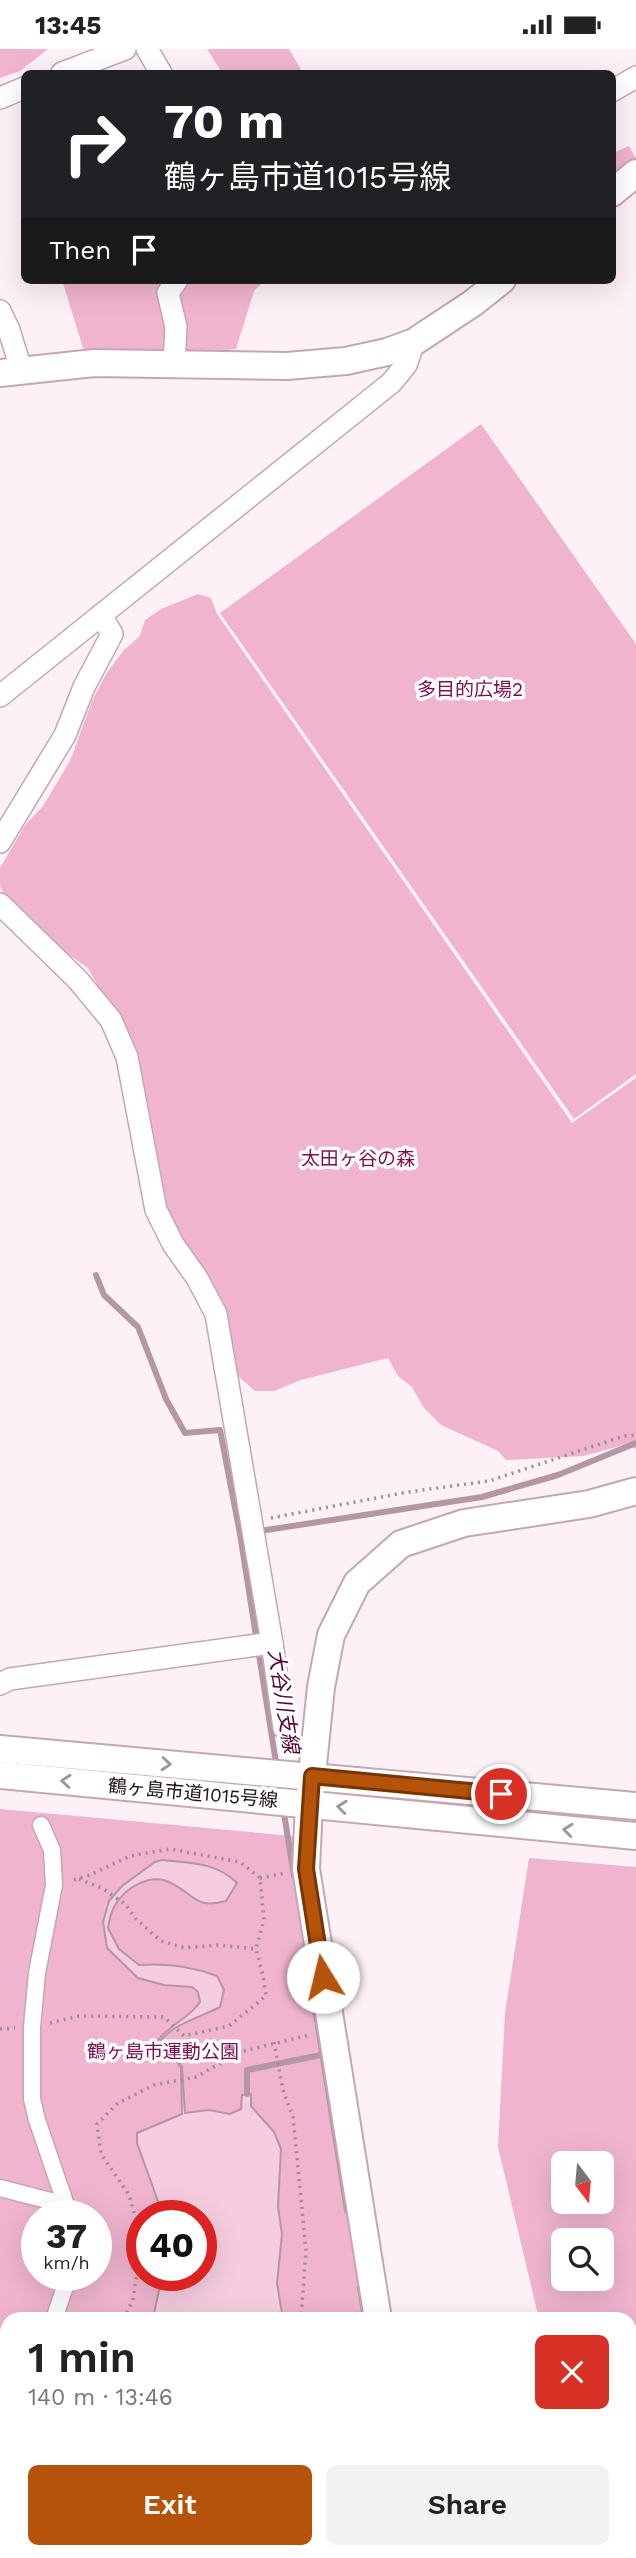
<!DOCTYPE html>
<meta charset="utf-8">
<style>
body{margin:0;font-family:"Work Sans","Noto Sans JP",sans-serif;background:#f2f2f2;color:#222;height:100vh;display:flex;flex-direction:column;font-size:26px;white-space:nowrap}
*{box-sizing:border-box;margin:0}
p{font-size:23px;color:#767676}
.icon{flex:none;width:38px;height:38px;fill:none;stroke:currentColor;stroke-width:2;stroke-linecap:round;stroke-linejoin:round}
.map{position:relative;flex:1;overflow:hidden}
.drawer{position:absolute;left:0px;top:2263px;width:637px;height:247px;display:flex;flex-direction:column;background:#fff;border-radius:21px 21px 0 0;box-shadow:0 7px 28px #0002}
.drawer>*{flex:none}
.guide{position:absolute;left:21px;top:21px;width:595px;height:214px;border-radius:10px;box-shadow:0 7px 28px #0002;background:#202124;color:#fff;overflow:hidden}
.needle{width:46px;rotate:164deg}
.fabs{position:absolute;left:551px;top:2102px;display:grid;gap:14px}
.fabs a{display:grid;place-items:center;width:63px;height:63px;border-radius:10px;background:#fff;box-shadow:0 7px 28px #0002;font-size:35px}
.speed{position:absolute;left:21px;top:2151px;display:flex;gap:14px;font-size:35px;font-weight:700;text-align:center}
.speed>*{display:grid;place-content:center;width:91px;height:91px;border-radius:50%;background:#fff;box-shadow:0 7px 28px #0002;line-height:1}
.speed small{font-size:18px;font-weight:400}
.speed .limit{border:10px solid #d22;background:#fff;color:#111}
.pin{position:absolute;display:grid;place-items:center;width:60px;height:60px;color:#fff;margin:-30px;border:4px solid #fff;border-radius:50%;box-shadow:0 2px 7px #0007}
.me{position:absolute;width:77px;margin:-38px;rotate:351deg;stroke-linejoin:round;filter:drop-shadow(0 0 5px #0008)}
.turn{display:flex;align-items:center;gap:24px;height:147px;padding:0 28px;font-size:32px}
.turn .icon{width:91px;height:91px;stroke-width:2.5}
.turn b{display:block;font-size:49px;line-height:60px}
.then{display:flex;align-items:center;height:66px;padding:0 28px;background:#0003;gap:14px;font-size:26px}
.round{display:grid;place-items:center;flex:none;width:74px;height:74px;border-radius:10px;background:#f2f2f2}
.headline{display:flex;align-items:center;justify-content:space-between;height:119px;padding:0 28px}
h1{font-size:42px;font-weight:600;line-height:52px}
.button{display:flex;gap:14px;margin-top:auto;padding:14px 28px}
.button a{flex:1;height:80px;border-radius:10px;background:#b45309;color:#fff;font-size:28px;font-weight:600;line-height:80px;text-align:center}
.button a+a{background:#f2f2f2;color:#222}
.status{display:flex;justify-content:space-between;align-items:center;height:49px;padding:0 35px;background:#fff;direction:ltr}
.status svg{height:19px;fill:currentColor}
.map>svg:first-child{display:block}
</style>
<div class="status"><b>13:45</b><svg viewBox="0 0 49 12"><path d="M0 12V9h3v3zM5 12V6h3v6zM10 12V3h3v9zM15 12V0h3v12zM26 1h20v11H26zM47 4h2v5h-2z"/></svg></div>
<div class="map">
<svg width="636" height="2509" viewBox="0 0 636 2509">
<rect width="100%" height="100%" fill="#fef1f6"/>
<!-- green -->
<g fill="#f0b4ce" fill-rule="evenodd">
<polygon points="0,0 48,0 20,22 0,29"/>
<polygon points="207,0 289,0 303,24 222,24"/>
<polygon points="629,97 636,109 613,129 613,104"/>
<polygon points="62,231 167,231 165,301 145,306 97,307 83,299"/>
<path d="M188 231H265L254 242 236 300 210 303 183 301C180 278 169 249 188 231Z"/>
<polygon points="481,375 636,595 636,1025 574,1070 220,564"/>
<polygon points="198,545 211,549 217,565 572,1074 636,1029 636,1400 624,1396 583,1407 506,1411 498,1402 441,1376 424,1359 412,1338 398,1327 388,1309 301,1331 274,1342 255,1342 238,1327 230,1282 214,1246 163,1165 122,980 88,919 65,903 28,871 4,845 0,837 0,819 25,776 43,757 70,712 92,652 106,625 124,601 140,587 145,571 161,560"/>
<path d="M0 1760 293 1787 371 2270H7V2502L359 2503 358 2509H0ZM37 2166H96V2226H37ZM142 2166H201V2226H142Z"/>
<path d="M529 1809 636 1818V2386L630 2383V2270H539L498 2098 505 1964ZM564 2114H602V2152H564ZM564 2191H602V2230H564Z"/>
</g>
<!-- water -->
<g fill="#f5cdde" stroke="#b596a3" stroke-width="2">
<path d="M162 1811C190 1814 216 1813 237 1834L226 1852C197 1860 195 1847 173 1835 152 1822 125 1838 114 1858 111 1864 109 1872 108 1879L119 1900 139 1916C166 1914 192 1917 217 1927L224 1941 220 1958C200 1969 159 1978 156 2004L163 2008H176L182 2018 185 2064 209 2061 230 2065 241 2060 242 2046 251 2045V2057L274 2083 281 2100 278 2158 282 2185 277 2234 283 2270H153L162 2226H201V2166H163L137 2094V2084L182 2065 181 2019 175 2010 162 2011 153 2004C157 1980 187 1973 200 1953L198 1943 192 1938 164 1936 138 1929 107 1899 103 1873 109 1852 122 1837 155 1813Z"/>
<polygon points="51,2503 226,2503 224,2509 55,2509"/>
</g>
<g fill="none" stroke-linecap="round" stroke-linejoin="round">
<!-- stream -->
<g stroke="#b596a3" stroke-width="6">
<polyline points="96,1226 104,1246 138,1278 166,1350 185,1384 220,1381 240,1485"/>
<polyline points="277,1720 240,1485 482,1448 558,1426 636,1394"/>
<polyline points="283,1758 294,1827"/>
<polyline points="314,1952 347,2162"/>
<polyline points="247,2045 247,2021 321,2006"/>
<polyline points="360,2238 365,2270"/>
</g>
<defs>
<g id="pedestrian">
<polyline points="41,1776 52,1801 54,1836 37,1924 32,1978 32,2050 37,2071 66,2156"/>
<polyline points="0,2139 66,2156 68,2162"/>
<polyline points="54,2270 69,2226"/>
<polyline points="0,2400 7,2385"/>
<polyline points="0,2486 7,2470"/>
<polyline points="0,2501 13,2509"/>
</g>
<g id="minor">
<polyline points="147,0 161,24"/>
<polyline points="62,24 125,0"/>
<polyline points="612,42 636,28"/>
<polyline points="0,49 24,39"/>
<polyline points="0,262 9,281 22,323"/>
<polyline points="174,316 176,278 168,244 177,231"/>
<polyline points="0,647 391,334 406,316 414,293"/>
<polyline points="0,793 65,686 84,638 112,585 101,566"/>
<polyline points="0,855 77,930 111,971 127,1008 156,1161 173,1195 197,1229 216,1265 272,1594 284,1679"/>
<polyline points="0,1635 10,1630 272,1594"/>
</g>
<g id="tertiary">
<polyline points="612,144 636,124"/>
<polyline points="0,324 94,314 287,317 346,312 387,303 414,293 473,254 502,231"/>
<polyline points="0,1700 636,1757"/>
<polyline points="0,1726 636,1787"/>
<polyline points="378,2270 306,1820 309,1755 321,1638 331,1586 357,1534 401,1495 464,1474 589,1455 636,1442"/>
<polyline points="357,2509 358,2502"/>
</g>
</defs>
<!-- pedestrian casing -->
<use href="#pedestrian" stroke="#c5a6b3" stroke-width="19"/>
<!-- minor casing -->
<use href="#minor" stroke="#c5a6b3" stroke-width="24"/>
<!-- tertiary casing -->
<use href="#tertiary" stroke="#c5a6b3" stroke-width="30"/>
<!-- path -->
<g stroke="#9a8e93" stroke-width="3.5" stroke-dasharray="2 5" stroke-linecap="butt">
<polyline points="271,1469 408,1443 489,1432 624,1387 636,1386"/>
<polyline points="260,1829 286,1824"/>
<polyline points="79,1830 102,1839 125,1855 136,1870 161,1892 185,1899 217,1896 256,1900"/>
<polyline points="50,1974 79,1967 164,1968 184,1987 229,1977 266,1947 263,1927 256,1900 264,1871 260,1829 240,1813 170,1800 130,1807 90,1826 70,1832"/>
<polyline points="0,1980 15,1979"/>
<polyline points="274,1993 283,2041 293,2068 306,2201 301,2270"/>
<polyline points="142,2191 129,2146 101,2105 97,2075 118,2054 154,2036 196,2028 240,2003 309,1986"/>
<polyline points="124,2270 133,2250 142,2193"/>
<polyline points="239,2509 242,2502"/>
<polyline points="291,2509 295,2502"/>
</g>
<!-- pedestrian -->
<use href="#pedestrian" stroke="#fff" stroke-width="16"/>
<!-- minor -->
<use href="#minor" stroke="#fff" stroke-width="21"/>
<!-- tertiary -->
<use href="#tertiary" stroke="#fff" stroke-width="26"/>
</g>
<!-- one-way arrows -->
<defs><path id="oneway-chevron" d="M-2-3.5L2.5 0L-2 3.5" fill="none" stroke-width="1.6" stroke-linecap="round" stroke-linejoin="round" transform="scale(1.75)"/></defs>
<g stroke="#9a9598">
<use href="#oneway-chevron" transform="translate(166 1715) rotate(5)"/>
<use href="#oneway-chevron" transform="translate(66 1732) rotate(-175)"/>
<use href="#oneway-chevron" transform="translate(342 1758) rotate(-174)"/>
<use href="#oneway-chevron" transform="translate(568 1781) rotate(-174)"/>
</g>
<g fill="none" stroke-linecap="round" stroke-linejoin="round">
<defs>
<polyline id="route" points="323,1928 306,1820 312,1727 501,1745"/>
</defs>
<!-- route casing -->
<use href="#route" stroke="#753606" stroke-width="18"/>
<!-- route -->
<use href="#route" stroke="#b45309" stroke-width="12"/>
</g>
<g text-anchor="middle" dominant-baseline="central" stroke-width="7" stroke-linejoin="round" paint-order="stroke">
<!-- park labels -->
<g font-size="19" fill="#7d0c50" stroke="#fff">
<text x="470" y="640">多目的広場2</text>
<text x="358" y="1109">太田ヶ谷の森</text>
<text x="163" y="2002">鶴ヶ島市運動公園</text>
</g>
<!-- street labels -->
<g font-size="19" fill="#1f1419" stroke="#fff">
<text transform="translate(193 1744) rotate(5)">鶴ヶ島市道1015号線</text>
</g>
<!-- water labels -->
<g font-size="21" font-style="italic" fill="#590437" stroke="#fff">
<text transform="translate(284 1652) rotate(81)">大谷川支線</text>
</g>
</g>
</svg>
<div class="fabs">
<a><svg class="needle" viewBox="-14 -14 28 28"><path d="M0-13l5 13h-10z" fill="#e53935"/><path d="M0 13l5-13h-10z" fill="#767676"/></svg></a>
<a><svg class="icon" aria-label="search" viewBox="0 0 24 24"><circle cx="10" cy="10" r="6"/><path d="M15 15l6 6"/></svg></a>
</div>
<div class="speed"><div>37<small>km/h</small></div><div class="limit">40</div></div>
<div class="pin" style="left:501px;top:1745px;background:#d93025"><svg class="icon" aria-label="arrive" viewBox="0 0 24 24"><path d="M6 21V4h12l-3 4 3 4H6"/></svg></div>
<svg class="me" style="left:323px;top:1928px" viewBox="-20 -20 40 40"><circle r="19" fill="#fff"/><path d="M0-13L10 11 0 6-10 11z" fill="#b45309"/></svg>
<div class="guide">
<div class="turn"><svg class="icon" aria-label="right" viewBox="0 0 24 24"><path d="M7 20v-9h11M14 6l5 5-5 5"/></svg><div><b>70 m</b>鶴ヶ島市道1015号線</div></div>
<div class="then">Then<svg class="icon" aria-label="arrive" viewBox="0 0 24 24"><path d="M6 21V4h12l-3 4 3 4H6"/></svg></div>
</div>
<section class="drawer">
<div class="headline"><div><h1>1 min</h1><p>140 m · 13:46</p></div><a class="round" style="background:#d93025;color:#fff"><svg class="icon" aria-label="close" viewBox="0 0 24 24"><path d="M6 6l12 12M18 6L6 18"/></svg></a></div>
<div class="button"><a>Exit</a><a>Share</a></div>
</section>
</div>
